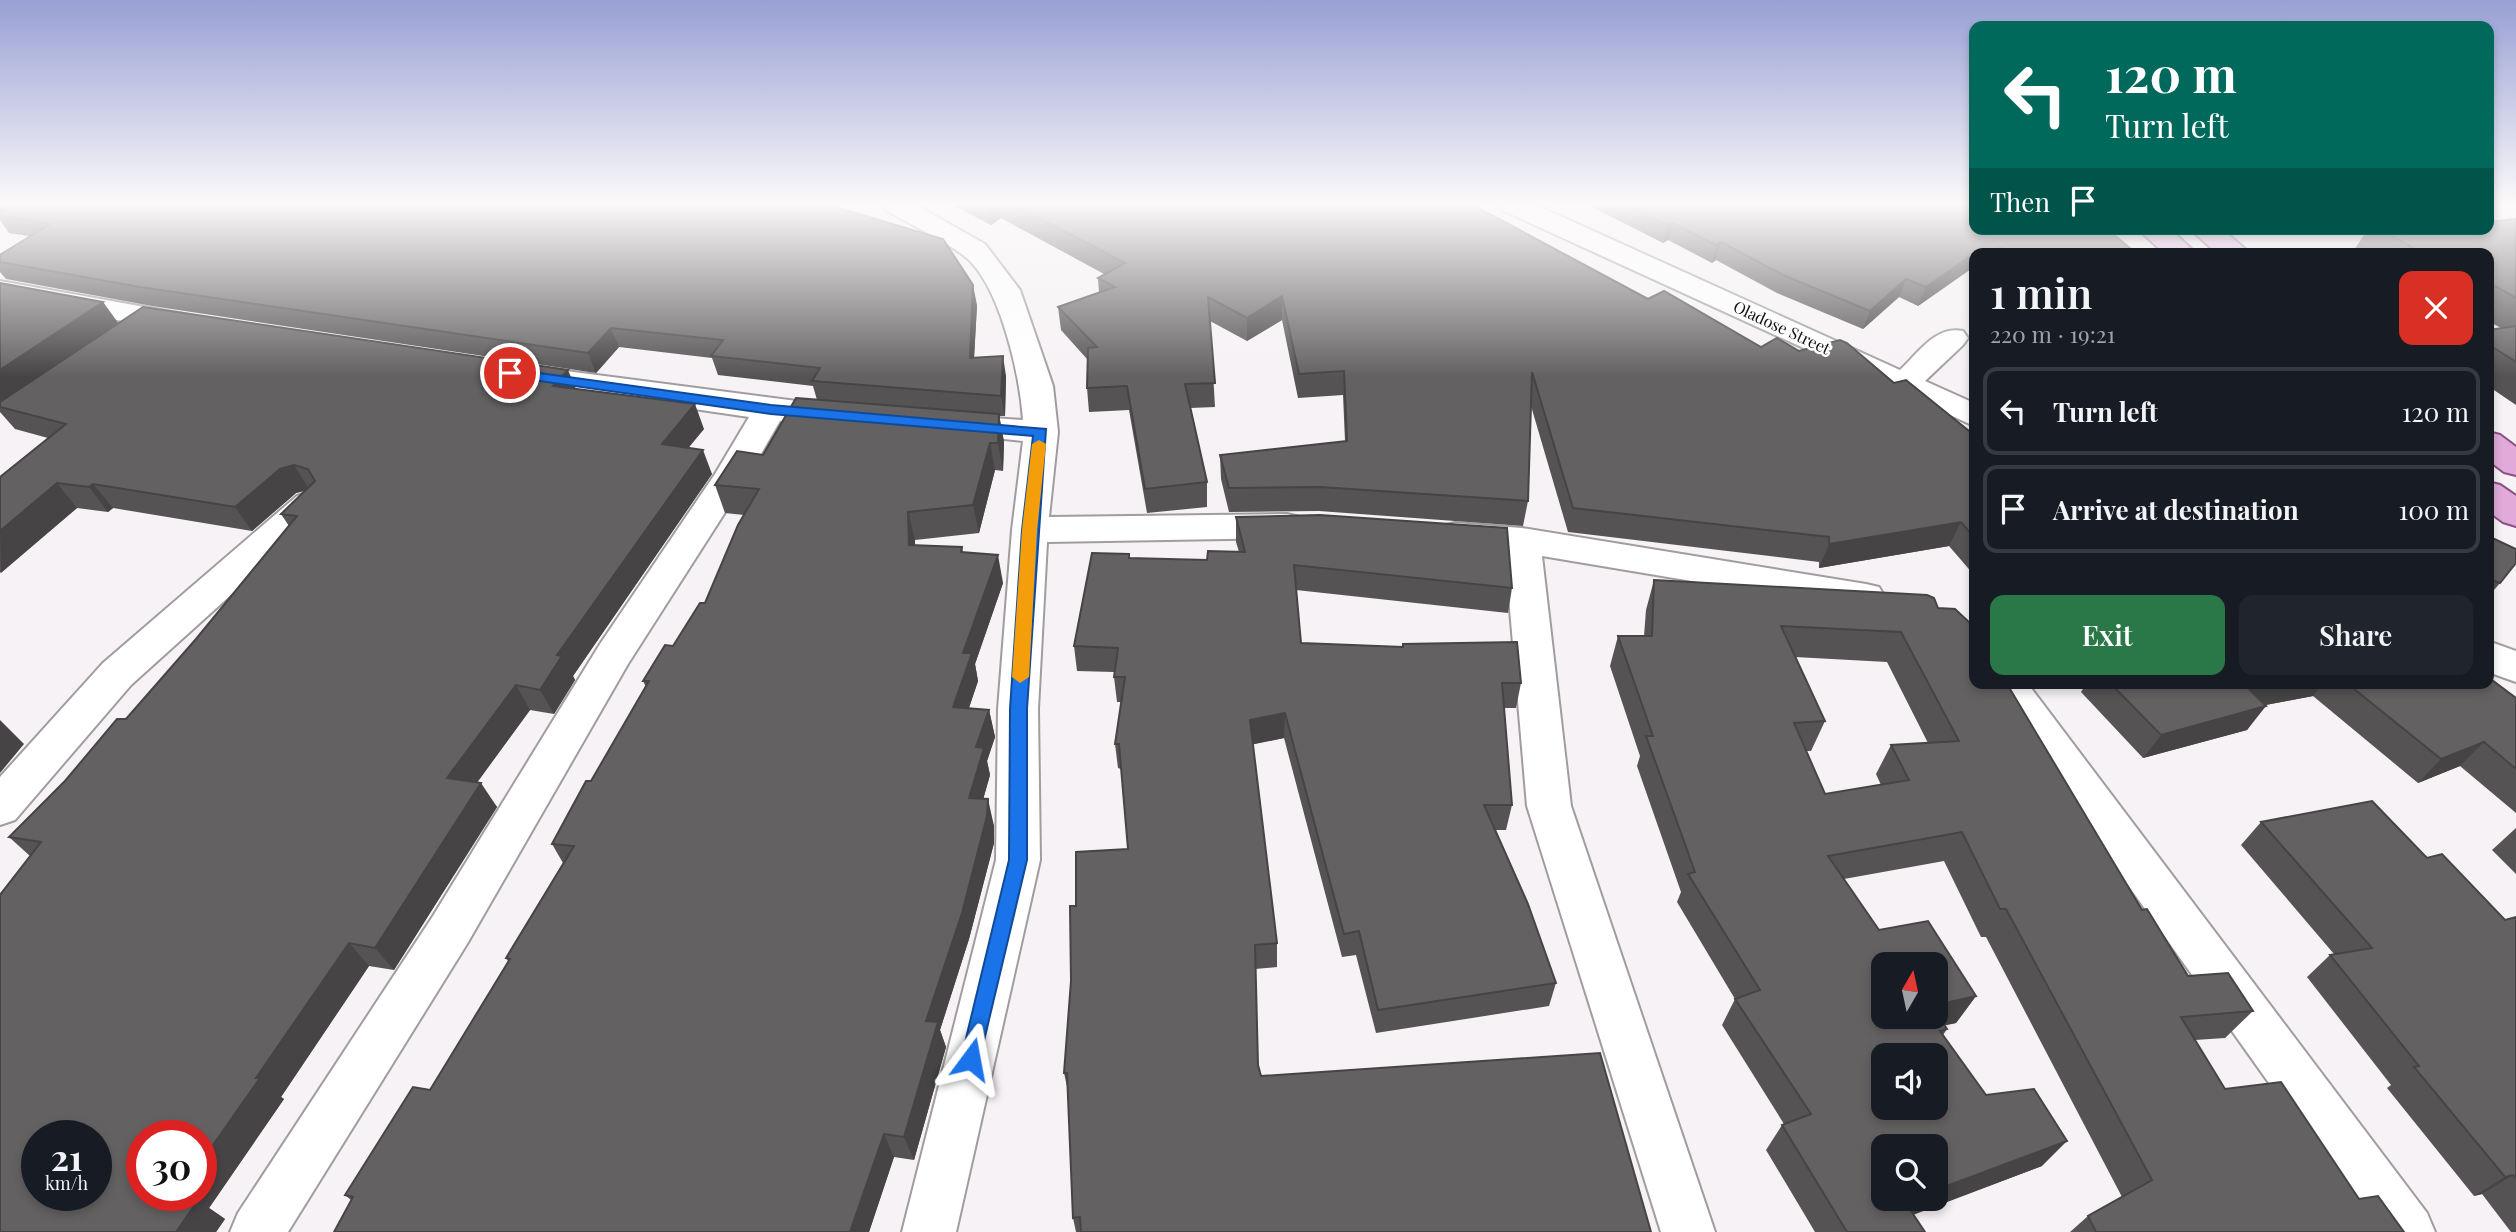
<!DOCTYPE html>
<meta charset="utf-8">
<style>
body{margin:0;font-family:"Playfair Display",serif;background:#20242c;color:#f1f3f6;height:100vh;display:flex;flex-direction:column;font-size:26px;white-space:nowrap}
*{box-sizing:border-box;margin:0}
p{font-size:23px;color:#9ea1a6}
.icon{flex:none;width:38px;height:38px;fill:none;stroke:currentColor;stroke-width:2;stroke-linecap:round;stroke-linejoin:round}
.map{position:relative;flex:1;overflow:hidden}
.side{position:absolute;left:1969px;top:248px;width:525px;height:441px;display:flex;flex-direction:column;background:#171b24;border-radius:14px;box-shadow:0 4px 10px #0003}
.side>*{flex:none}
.banner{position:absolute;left:1969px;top:21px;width:525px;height:214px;border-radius:14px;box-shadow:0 4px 10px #0003;background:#00695c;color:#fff;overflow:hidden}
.needle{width:46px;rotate:9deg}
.tools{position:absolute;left:1871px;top:952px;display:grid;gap:14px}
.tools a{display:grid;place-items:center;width:77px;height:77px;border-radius:14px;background:#171b24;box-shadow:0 4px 10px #0003;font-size:35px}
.speed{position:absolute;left:21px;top:1120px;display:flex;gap:14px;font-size:35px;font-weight:700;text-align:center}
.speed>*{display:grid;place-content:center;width:91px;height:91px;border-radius:50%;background:#171b24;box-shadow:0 4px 10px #0003;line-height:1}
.speed small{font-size:18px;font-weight:400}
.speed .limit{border:10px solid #d22;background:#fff;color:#111}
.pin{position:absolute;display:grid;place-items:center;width:60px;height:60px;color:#fff;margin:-30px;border:4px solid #fff;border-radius:50%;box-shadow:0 2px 7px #0007}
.me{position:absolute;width:77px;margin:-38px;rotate:13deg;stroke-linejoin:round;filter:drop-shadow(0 0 5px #0008)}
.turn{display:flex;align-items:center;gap:24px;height:147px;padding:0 21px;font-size:32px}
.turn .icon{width:91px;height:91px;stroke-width:2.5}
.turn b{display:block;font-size:49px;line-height:60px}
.then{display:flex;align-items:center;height:66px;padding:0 21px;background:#0003;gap:14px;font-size:26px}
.round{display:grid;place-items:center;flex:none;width:74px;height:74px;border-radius:14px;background:#20242c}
.summary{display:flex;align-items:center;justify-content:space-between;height:119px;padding:0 21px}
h1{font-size:42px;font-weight:600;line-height:52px}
.action{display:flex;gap:14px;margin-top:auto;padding:14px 21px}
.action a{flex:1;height:80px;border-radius:14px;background:#2a7848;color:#fff;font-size:28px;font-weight:600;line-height:80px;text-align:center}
.action a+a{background:#20242c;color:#f1f3f6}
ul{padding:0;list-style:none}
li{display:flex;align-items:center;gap:21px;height:88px;margin:0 14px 10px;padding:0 7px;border:4px solid #363941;border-radius:14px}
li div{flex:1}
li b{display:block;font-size:26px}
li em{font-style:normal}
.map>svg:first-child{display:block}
</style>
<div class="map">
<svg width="2516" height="1232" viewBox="0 0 2516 1232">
<rect width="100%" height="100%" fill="#f6f2f5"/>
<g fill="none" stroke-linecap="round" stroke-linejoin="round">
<defs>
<g id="minor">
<path d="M884 205H916L985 244 1020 290 1053 386 1058 432 1049 517 1287 514 1300 517 1305 526 1300 535 1287 538 1047 542 1038 709 1040 860 956 1232H902L996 860 998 709 1012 530 1023 441 939 432 934 425 939 418 951 415 1023 420C1020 376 1000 282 963 255 940 238 912 225 887 211Z"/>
<path d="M1500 205H1536L1900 370C1918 353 1936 325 1963 331L1968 338 1963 345 1925 381 1974 403V426L1504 211Z"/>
<polygon points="0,281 184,314 195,316 199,323 195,330 184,332 0,299"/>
<polygon points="520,365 851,408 856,415 851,422 839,425 780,421 747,478 628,664 467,944 288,1232 230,1232 238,1213 433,916 600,644 715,474 749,417 509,382 504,375 509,368"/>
<polygon points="310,492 323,496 328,504 323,512 131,685 15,820 0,825 0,777 103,663 297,496"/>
<polygon points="1455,523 1522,528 1866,584 1879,587 1885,597 1879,607 1866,610 1542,556 1571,806 1715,1232 1661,1232 1527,806 1505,551 1442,544 1437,535 1442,526"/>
<polygon points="2488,641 2516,651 2516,682 2488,672"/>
<polygon points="1985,684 2028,684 2427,1213 2435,1232 2375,1232"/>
</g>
<g id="major">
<polygon points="2138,229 2170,229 2197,254 2165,254"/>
<polygon points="2190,229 2222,229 2251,254 2218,254"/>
<polygon points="2488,432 2500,435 2516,447 2516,475 2504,472 2488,460"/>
<polygon points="2488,482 2500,485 2516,496 2516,526 2503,522 2488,511"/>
</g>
</defs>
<!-- minor casing -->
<use href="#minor" stroke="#a09c9f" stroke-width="4"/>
<!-- major casing -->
<use href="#major" stroke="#8c5083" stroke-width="4"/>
<!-- minor -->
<use href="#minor" fill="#fff" fill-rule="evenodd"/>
<!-- major -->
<use href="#major" fill="#e1aad9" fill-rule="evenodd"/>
</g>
<!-- wall -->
<g fill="#565355" fill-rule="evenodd">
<polygon points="0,205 977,305 974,357 1006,376 1005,416 999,416 1004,442 1003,471 995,470 979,533 915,540 915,545 962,547 963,552 1003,583 975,664 978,681 969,708 989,710 995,737 987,761 990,775 983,799 994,826 994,843 969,939 940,1030 946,1047 914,1160 894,1157 869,1232 334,1232 351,1200 345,1195 430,1090 508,961 506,958 563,863 552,844 591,781 646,687 643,681 673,646 705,603 744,515 725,513 715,485 763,455 817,400 813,386 718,375 712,358 619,347 596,373 152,306 6,279 0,272 0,255 29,236 9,233 0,220"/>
<polygon points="953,205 1473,205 1648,299 1761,347 1799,351 1894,383 1974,435 1974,575 1949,546 1819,568 1819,562 1568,532 1531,406 1528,501 1523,526 1319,511 1229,512 1221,479 1220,455 1345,441 1343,395 1298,398 1282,320 1247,341 1210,321 1215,407 1190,408 1207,482 1207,507 1147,513 1129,410 1089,412 1087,388 1087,359 1061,330 1058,307 1099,293 1098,278 1104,274 1001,218 991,225"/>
<polygon points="1588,205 1974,205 2137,254 1974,254 1974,270 1968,271 1918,306 1899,297 1863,329 1777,293 1716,260 1712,263 1668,240 1663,243"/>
<polygon points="2516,219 2516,405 2488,386 2488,330 2501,328 2488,321 2488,254 2361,254 2354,250 2368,229 2488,229"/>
<polygon points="0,283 103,302 118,323 576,389 704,429 688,447 712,474 573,676 575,680 554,714 530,710 477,782 497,807 394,970 369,966 281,1097 284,1099 209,1208 225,1219 216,1232 0,1232 30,856 9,837 126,719 196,639 289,526 281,514 305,491 296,493 252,531 113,508 108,512 77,508 0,573 0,477 48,438 15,429 0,412"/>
<polygon points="1236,517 1512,588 1508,613 1296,590 1301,643 1403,647 1403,644 1521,683 1516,708 1504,708 1512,805 1506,830 1495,830 1556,983 1549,1006 1376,1033 1356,955 1342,957 1284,738 1253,744 1277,943 1277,967 1255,969 1258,1065 1261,1076 1651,1232 1076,1232 1073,1218 1068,1091 1064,1073 1076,906 1128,849 1121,769 1118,768 1115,744 1121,702 1117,702 1114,677 1114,672 1077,671 1074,646 1130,558 1207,560 1239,552 1236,542"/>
<polygon points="2488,536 2500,583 2488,597"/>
<path d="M1654 580 1938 608 1974 684 2142 910 2188 976 2253 1011 2225 1038 2195 1040 2225 1089 2359 1199 2404 1232H2070L2088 1216 2122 1197 1986 937H1981L1944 861 1844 879 1879 930 1976 996 1956 1023 1944 1025 1947 1029 1943 1035 1986 1095 2042 1166 1913 1215 1925 1232H1815L1766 1150 1782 1125 1784 1124 1722 1025 1735 999 1677 902 1681 892 1637 766 1640 756 1610 666 1618 636H1644L1646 610ZM1795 657 1887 662 1928 743 1891 745 1876 774 1881 785 1825 794 1806 751H1811L1825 721Z"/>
<polygon points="2086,684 2488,684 2516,698 2516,813 2460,766 2418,783 2313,696 2265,705 2247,730 2143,758 2081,692"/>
<polygon points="2261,822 2427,858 2505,920 2516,917 2516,1232 2511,1232 2482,1194 2474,1196 2387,1088 2391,1085 2307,977 2330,955 2334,954 2241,845"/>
<polygon points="2516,828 2516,874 2492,850"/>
</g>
<!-- shaded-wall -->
<g fill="#464445">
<polygon points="0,205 16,205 0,212"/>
<polygon points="988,205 999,205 1001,218 991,225"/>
<polygon points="1673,223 1668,240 1663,243 1668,225"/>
<polygon points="1721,242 1716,260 1712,263 1716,245"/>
<polygon points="2001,248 1998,254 1974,254 1974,270 1968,271 1918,306 1926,287 1975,253"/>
<polygon points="2434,249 2431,254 2419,254 2420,252"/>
<polygon points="1906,279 1899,297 1863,329 1870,311"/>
<polygon points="973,285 977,305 973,377 970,358"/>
<polygon points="1282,296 1282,320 1247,341 1247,318"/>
<polygon points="103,302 118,323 0,403 0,370"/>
<polygon points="611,328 619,347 596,373 588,353"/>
<polygon points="1003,356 1006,376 1005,416 1001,396"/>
<polygon points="568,370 578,394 553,386"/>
<polygon points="695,404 704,429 672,468 662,444"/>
<polygon points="999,414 1004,442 1003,471 998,443"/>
<polygon points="990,443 995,470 979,533 973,505"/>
<polygon points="703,450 712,474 573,676 575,680 554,714 540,690 557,655"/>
<polygon points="294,465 309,489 296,493 252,531 235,507 280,469"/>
<polygon points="57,483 77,508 1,573 0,531"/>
<polygon points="93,484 113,508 108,512 89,487"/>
<polygon points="908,512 915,540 916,573 909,545"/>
<polygon points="1961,522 1949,546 1819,568 1829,544"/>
<polygon points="998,555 1003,583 975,664 978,681 960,734 953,707 963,653"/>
<polygon points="2269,684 2322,684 2313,696 2229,712 2248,688"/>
<polygon points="516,685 530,710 463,802 447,778"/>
<polygon points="2266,706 2247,730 2143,758 2161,735"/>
<polygon points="989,710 995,737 987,761 990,775 976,825 969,798 976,747"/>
<polygon points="1285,713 1284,738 1250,745 1250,720"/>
<polygon points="0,720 24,744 0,773"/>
<polygon points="2484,742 2460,766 2418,783 2441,759"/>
<polygon points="481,783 497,807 394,970 375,948"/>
<polygon points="988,799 994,826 994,843 969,939 940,1030 946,1047 914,1160 904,1137 926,1021"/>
<polygon points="349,943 369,966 281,1097 284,1099 209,1208 225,1219 216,1232 176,1232 177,1195 201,1195 201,1162 256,1078"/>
<polygon points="1976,996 1956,1023 1911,1033 1936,1017 1936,1005"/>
<polygon points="884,1134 894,1157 869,1232 850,1232"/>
<polygon points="2067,1141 2042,1166 1885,1225 1905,1202 1913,1199 1936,1199 1936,1190"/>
<polygon points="2513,1175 2482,1194 2474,1196 2505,1177"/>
</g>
<!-- building -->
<g fill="#646163" stroke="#464445" stroke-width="2" fill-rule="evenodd">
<polygon points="17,205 829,205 943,239 973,285 970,358 1003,356 1001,396 812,381 820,368 711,356 723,340 611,328 588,353 140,287 0,262 0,255 50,224 0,215 0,212"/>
<polygon points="1015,205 1473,205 1648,299 1664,291 1761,347 1777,338 1799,351 1840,340 1847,343 1894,383 1906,380 1974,435 1974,537 1961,522 1829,544 1829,537 1573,508 1532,372 1528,501 1320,487 1229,488 1220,455 1347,441 1344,371 1299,374 1282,296 1247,318 1208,297 1215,383 1185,384 1207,482 1145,489 1127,386 1087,388 1088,348 1097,347 1058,307 1115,287 1098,278 1125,263"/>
<polygon points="1626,205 1974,205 1974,229 2107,229 2137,254 2008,254 2001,248 1975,253 1926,287 1906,279 1870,311 1783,275 1721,242 1716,245 1673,223 1668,225"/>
<polygon points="2516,219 2516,298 2488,282 2488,254 2441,254 2434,249 2420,252 2381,229 2488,229 2488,222"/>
<polygon points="0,283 103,302 0,370"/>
<path d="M143 307 568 370 553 386 695 404 662 444 703 450 557 655 562 656 540 690 516 685 447 778 481 783 375 948 349 943 256 1078H260L201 1162V1136H142V1195H177V1196L198 1200 176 1232H0V895L41 842 9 837 65 781 117 719H126L196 639 297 516 281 514 315 481 308 469 294 465 280 469 235 507 93 484 89 487 57 483 0 531V477L66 424 0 407V402ZM37 1136H96V1195H37Z"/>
<polygon points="2516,326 2516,362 2488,344 2488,330"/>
<polygon points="796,398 999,414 998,443 990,443 973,505 908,512 909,545 962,547 961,552 998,555 963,653 972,653 953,707 989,710 976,747 984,748 969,798 988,799 987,816 962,913 926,1021 938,1022 904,1137 884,1134 850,1232 334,1232 353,1197 345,1195 413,1087 430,1090 510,959 506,958 574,846 552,844 586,781 591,781 649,681 643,681 665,645 673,646 700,603 705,603 738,525 759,489 715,485 737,451 763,455"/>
<polygon points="1320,515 1507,528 1512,588 1294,565 1301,643 1403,647 1403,644 1517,642 1521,683 1502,683 1512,805 1484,805 1528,904 1556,983 1378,1010 1359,931 1344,934 1285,713 1250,720 1277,943 1255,945 1258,1065 1261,1076 1600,1053 1651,1232 1081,1232 1080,1217 1073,1218 1067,1073 1064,1073 1071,981 1070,906 1076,906 1076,852 1128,849 1119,744 1115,744 1125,677 1114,677 1118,648 1074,646 1092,553 1129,554 1129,558 1207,560 1208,551 1245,552 1236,517"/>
<polygon points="2488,536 2516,549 2516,563 2500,583 2488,578"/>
<path d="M1654 580 1927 595 1934 598 1938 608 1955 609 1970 623 1974 634V684H2007L2142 910 2147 909 2188 976 2228 973 2253 1011 2181 1017 2225 1089 2281 1082 2359 1199 2378 1196 2404 1232H2096L2088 1216 2152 1180 2006 909H2000L1962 832 1828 856 1879 930 1928 921 1976 996 1936 1005V964H1883V1017H1936V1014L1947 1029 1940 1031 1986 1095 2034 1089 2067 1141 1936 1190V1146H1883V1199H1913L1905 1202 1925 1232H1847L1782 1125 1811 1114 1735 999 1760 990 1688 874 1695 872 1646 736H1653L1618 636H1652ZM1781 626 1901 632 1959 741 1891 745 1909 780 1825 794 1794 723 1825 721ZM1883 1055H1936V1108H1883Z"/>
<polygon points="2488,677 2516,698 2516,769 2484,742 2441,759 2348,684 2488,684"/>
<polygon points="2111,684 2269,684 2248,688 2266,706 2161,735"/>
<polygon points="2372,801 2427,858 2442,854 2505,920 2516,917 2516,1178 2513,1175 2505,1177 2414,1067 2419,1066 2330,955 2372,948 2261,822"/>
</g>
<!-- sky -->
<linearGradient id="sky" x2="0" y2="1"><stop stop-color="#98a0d4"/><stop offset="0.54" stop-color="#fbf9fa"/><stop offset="1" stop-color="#fbf9fa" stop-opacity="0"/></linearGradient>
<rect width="2516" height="377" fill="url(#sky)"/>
<!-- route -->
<polygon fill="#1a73e8" stroke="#114b97" stroke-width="2" points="510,369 771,405 1046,429 1027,709 1027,860 978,1066 971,1069 964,1066 961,1059 1009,860 1010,709 1022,530 1033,436 771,414 505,376 503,373"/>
<!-- slow -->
<polygon fill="#f59e0b" points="1039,440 1046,444 1037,530 1029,677 1020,683 1012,677 1022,530 1032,444"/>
<g text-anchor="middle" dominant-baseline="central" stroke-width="5" stroke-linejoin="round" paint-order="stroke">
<!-- far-street labels -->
<g font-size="16" fill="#141213" stroke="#fff">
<text transform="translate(1782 327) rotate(25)">Oladose Street</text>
</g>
</g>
</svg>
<div class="tools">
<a><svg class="needle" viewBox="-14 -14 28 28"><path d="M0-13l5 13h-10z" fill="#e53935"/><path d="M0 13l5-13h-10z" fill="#9ea1a6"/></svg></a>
<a><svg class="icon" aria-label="sound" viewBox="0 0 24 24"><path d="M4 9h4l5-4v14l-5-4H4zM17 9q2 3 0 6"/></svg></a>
<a><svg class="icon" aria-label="search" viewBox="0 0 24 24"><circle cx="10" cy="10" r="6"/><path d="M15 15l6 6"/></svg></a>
</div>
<div class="speed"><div>21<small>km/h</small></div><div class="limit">30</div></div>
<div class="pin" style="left:510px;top:373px;background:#d93025"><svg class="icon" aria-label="arrive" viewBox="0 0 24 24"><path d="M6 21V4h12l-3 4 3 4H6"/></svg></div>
<svg class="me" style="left:971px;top:1059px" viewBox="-20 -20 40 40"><path d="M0-17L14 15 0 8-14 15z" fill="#1a73e8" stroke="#fff" stroke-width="4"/></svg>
<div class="banner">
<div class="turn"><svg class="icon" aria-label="left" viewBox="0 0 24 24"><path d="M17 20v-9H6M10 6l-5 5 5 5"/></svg><div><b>120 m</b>Turn left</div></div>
<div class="then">Then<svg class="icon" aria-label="arrive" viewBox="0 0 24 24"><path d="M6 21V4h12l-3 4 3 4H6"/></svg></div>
</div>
<section class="side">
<div class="summary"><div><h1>1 min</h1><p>220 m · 19:21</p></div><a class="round" style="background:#d93025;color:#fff"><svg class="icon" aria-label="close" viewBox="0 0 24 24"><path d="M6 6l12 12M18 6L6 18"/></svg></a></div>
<ul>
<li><svg class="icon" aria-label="left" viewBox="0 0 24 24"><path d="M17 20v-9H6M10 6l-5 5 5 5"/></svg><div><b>Turn left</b></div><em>120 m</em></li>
<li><svg class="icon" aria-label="arrive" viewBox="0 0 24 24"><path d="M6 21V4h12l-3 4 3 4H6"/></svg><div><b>Arrive at destination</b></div><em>100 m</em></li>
</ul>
<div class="action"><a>Exit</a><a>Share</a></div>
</section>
</div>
